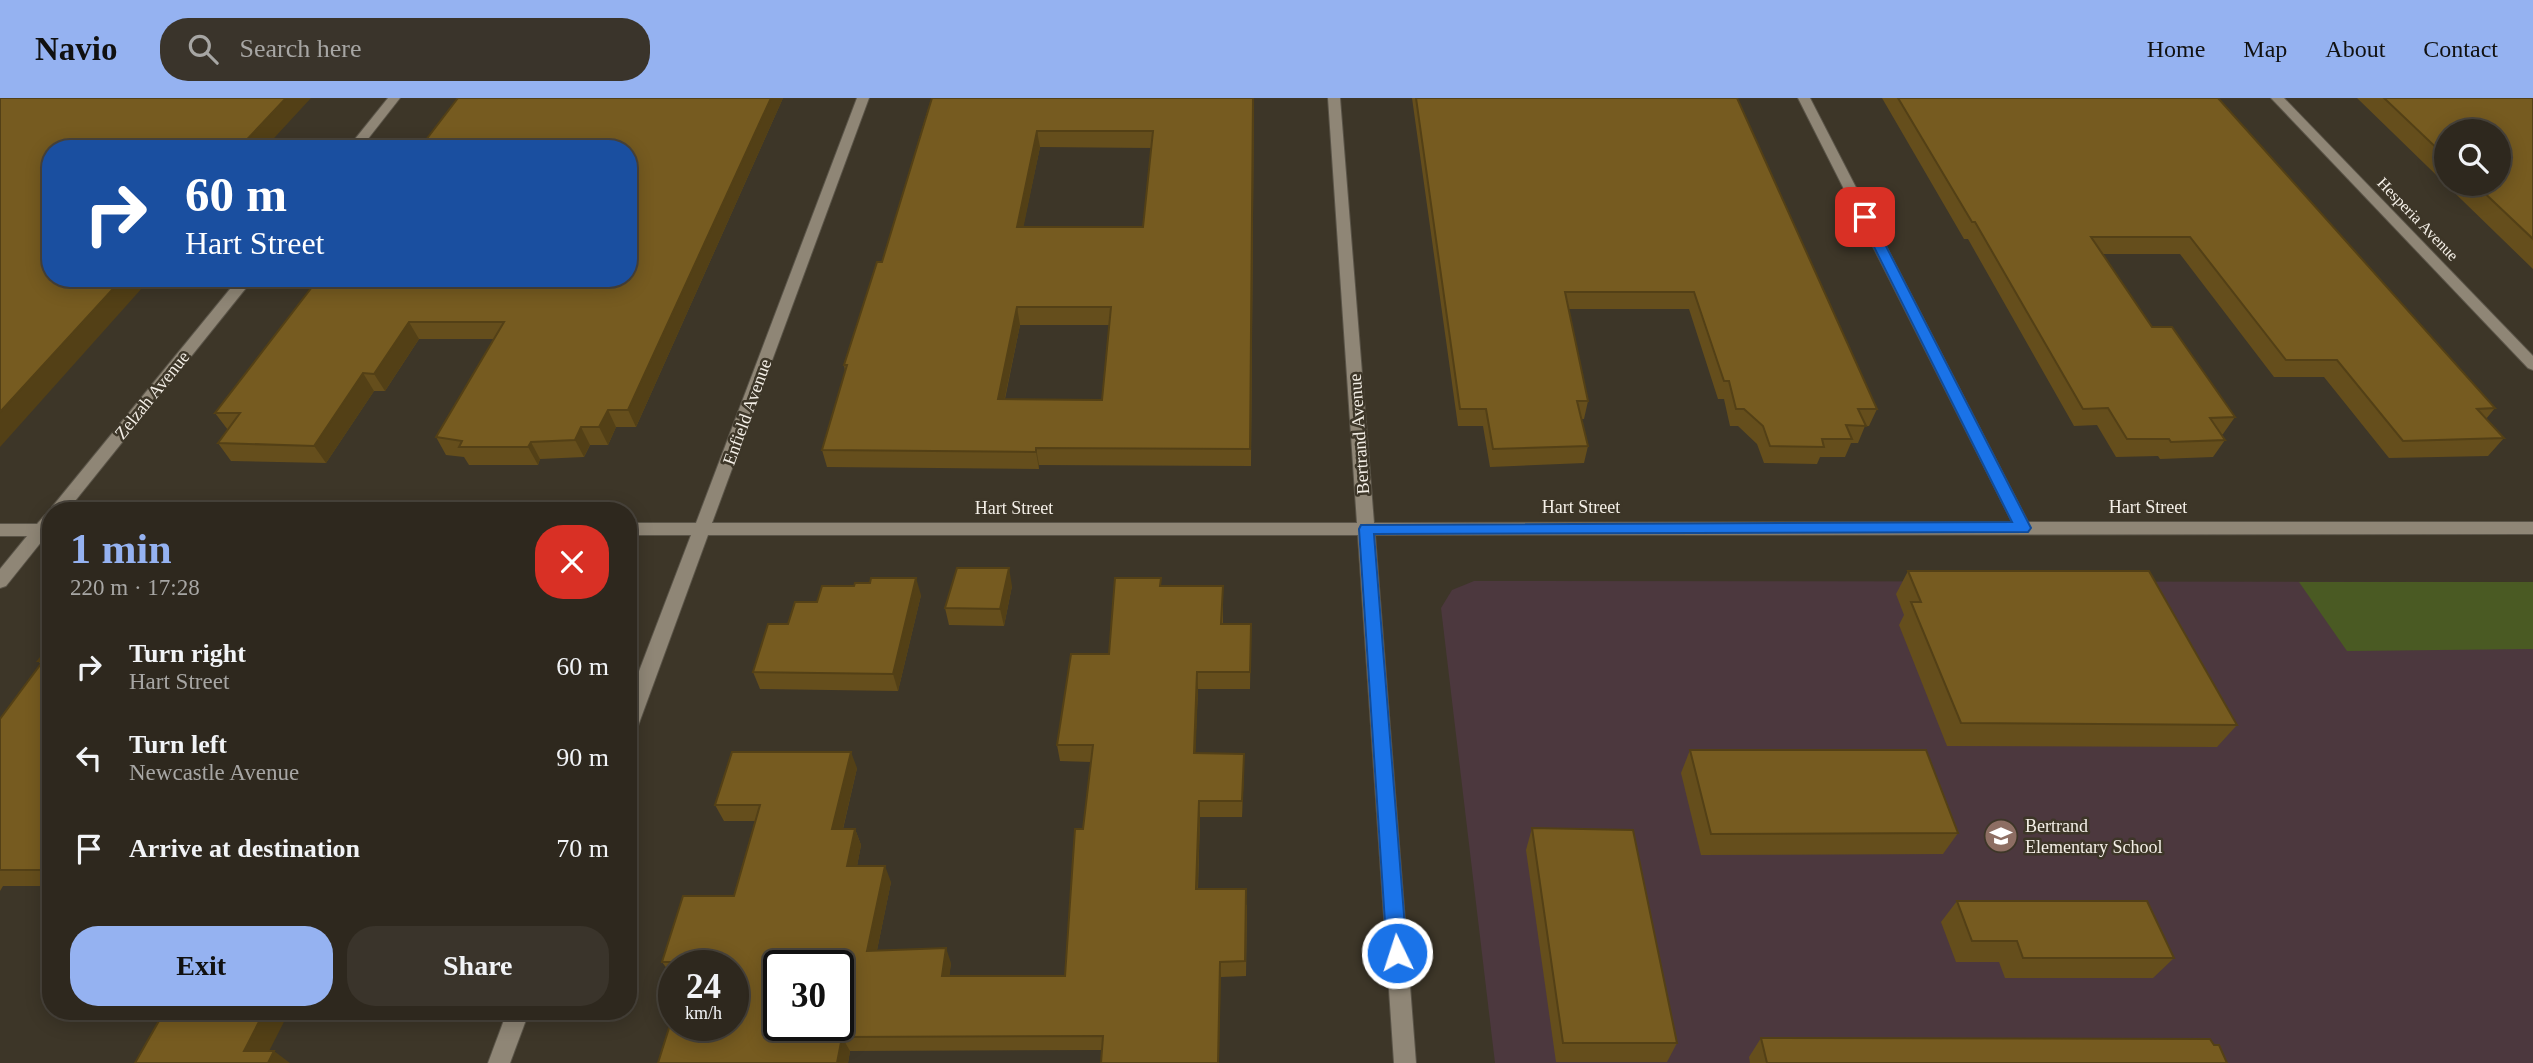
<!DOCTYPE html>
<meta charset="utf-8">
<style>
body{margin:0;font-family:"Times New Roman",serif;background:#3a342b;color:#f1f3f6;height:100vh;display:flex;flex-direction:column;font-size:26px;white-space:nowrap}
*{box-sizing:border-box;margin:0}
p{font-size:23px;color:#a7a6a4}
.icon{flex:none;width:38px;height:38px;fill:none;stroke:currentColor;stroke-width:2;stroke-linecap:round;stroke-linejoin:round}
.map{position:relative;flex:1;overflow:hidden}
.sheet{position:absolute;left:42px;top:404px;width:595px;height:518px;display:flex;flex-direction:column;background:#2e281e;border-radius:28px;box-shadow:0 4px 18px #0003,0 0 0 2px #49443c}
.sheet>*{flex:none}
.guide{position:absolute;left:42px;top:42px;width:595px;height:147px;border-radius:28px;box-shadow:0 4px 18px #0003,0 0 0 2px #49443c;background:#1a4fa0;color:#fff;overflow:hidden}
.controls{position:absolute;left:2434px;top:21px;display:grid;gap:14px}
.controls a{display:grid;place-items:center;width:77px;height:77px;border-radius:50%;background:#2e281e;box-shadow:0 4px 18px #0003,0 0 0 2px #49443c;font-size:35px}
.speed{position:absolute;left:658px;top:852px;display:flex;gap:14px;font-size:35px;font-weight:700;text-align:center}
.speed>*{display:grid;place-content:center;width:91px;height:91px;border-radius:50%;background:#2e281e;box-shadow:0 4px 18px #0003,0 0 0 2px #49443c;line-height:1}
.speed small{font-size:18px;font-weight:400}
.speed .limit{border:4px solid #111;border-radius:10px;background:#fff;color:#111}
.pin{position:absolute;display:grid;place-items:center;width:60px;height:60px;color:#fff;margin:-30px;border-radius:14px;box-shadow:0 4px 10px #0006}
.me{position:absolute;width:77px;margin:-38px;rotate:356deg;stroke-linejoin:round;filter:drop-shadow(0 0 5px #0008)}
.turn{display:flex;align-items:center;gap:24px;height:147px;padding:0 28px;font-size:32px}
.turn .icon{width:91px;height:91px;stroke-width:2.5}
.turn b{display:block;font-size:49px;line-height:60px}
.round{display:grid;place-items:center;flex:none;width:74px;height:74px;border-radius:28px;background:#3a342b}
.summary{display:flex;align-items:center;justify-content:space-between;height:119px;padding:0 28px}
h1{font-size:42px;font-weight:800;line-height:52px;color:#95b2f1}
.action{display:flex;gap:14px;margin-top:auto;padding:14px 28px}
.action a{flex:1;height:80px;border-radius:28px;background:#95b2f1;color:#111;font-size:28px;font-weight:800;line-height:80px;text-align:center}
.action a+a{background:#3a342b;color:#f1f3f6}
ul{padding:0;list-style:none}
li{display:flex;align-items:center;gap:21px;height:91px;padding:0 28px}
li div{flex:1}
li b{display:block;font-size:26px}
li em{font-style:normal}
header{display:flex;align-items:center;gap:42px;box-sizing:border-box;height:98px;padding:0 35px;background:#95b2f1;color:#111}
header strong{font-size:33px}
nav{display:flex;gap:38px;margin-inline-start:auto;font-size:24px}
.search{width:490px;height:63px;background:#3a342b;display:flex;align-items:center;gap:18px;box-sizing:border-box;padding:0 24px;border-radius:28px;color:#a7a6a4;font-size:26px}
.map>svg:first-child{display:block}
</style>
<header>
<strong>Navio</strong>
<div class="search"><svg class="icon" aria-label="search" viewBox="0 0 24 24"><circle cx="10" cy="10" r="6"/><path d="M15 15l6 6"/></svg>Search here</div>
<nav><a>Home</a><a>Map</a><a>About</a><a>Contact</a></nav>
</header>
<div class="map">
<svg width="2533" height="965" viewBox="0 0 2533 965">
<rect width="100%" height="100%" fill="#3d3628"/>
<!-- education -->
<polygon fill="#4c383e" points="1474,483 2533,484 2533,965 1495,965 1441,510 1452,492"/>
<!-- green -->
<polygon fill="#4a5a23" points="2299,484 2533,484 2533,551 2347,553"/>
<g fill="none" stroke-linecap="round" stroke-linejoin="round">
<defs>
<g id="minor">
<polygon points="388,0 400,0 360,51 347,51"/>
<polygon points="857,0 869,0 712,425 1357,425 1328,0 1340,0 1374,425 2012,424 1798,0 1810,0 2028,424 2533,424 2533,436 1375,437 1416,965 1394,965 1358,437 708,437 638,628 635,634 628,636 628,602 691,437 628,437 628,425 696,425"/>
<polygon points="2271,0 2284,0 2533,258 2533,272 2528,270"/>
<polygon points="239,180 254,180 67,413 51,415 52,409"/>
<polygon points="51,415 51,438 46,438 6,488 0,490 0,471 27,438 0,438 0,426 37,426 45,417"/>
<polygon points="507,914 529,914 510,965 488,965"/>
</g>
</defs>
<!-- minor casing -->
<use href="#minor" stroke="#5a5448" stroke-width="2"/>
<!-- minor -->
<use href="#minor" fill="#8f8676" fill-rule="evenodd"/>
</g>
<!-- wall -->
<g fill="#654e1c" fill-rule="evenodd">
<polygon points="458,0 783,0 636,329 616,329 608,347 590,347 584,359 540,361 538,367 469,367 464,359 446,357 436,339 494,241 419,241 385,293 374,293 326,365 231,363 218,345 228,332 215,315"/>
<path d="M1254 0 1251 368 1039 367V371L827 369 822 352 845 273 844 267 882 164 928 11ZM1040 49 1152 50 1143 129H1023ZM1020 227H1109L1102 302 1005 301Z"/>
<polygon points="1412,0 1737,0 1877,311 1869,328 1865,328 1858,345 1851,345 1845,359 1820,359 1817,366 1764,365 1757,346 1738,328 1730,328 1724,301 1718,301 1689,211 1568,211 1588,303 1584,321 1581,321 1588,348 1584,365 1490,369 1483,328 1458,328"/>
<polygon points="1882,0 2218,0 2495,310 2486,321 2504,340 2488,358 2389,360 2324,279 2274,279 2180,156 2102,156 2152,229 2235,319 2223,336 2221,337 2225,342 2213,359 2160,361 2158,358 2116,359 2097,327 2074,328 1968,141 1964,141"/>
<path d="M2357 0H2533V171ZM2446 33 2499 86H2446Z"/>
<polygon points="1908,473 2237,627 2217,649 1947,648 1899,527 1904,517 1896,496"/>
<polygon points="1161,480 1161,488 1223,505 1223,526 1251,526 1250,591 1198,591 1195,655 1244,672 1242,719 1200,719 1198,791 1247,807 1246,878 1221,879 1102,952 850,953 848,965 658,965 733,868 674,868 674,879 673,879 662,864 734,798 755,723 724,723 715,707 857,670 843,731 855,731 861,747 857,768 891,784 877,852 951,865 949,878 1065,878 1091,664 1060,663 1057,647 1109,556"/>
<polygon points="1012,488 1004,528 949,527 945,510"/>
<polygon points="921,497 898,593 760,591 753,574 788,526 817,504"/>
<polygon points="51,547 51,788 3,788 0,793 0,621 41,566 38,563"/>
<polygon points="1690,652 1958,735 1943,756 1701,757 1681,675"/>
<polygon points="1532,730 1677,945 1667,964 1556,964 1526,752"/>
<polygon points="1957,803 2174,860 2153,880 2005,880 1999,864 1956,864 1941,824"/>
<polygon points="1761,940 2214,947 2227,965 1750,965 1749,959"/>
</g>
<!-- shaded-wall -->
<g fill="#534016">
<polygon points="286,0 311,0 264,51 238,51"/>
<polygon points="771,0 783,0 636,329 628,312"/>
<polygon points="1037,33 1040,49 1020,146 1017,129"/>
<polygon points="123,180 151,180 0,349 0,314"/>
<polygon points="1017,209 1020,227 1001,318 998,301"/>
<polygon points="409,224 419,241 385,293 374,276"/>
<polygon points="363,275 374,293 326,365 314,348"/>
<polygon points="608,312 616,329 608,347 599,329"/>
<polygon points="581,329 590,347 584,359 575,342"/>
<polygon points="531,344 540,361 538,367 528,349"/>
<polygon points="1036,350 1039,367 1039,371 1036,354"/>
<polygon points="1009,470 1012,488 1004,528 1000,511"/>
<polygon points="916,480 921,497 898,593 893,576"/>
<polygon points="1197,574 1198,591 1195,671 1194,655"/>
<polygon points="851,654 857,670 839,747 832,731"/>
<polygon points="1244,656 1244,672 1242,719 1242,703"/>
<polygon points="1199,703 1200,719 1197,807 1196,791"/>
<polygon points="855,731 861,747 854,784 847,768"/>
<polygon points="885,768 891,784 874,867 867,853"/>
<polygon points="946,850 951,865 948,893 942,878"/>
<polygon points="1220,864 1221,879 1219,965 1218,965"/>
<polygon points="264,914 289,914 263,965 244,953"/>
<polygon points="842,939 850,953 848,965 837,965"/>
<polygon points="274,953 290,965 268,965"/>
</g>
<!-- building -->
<g fill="#765b20" stroke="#534016" stroke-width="2" fill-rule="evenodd">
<polygon points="0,0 286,0 238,51 51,51 51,180 123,180 0,314"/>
<polygon points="458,0 771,0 628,312 608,312 599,329 581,329 575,342 531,344 528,349 459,349 462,343 436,339 504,224 409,224 374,276 363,275 314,348 218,345 240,315 215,315 319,180 628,180 628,51 419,51"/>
<path d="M932 0H1253L1250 351 1036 350V354L822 352 847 267H844L877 164H882ZM1037 33H1153L1143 129H1017ZM1017 209H1111L1102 302 998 301Z"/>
<polygon points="1416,0 1737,0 1877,311 1858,311 1866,328 1846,327 1852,341 1822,341 1824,349 1770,348 1763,328 1744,311 1736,311 1729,283 1724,283 1694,194 1565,194 1588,303 1577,303 1588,348 1493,351 1486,311 1460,311"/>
<polygon points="1898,0 2218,0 2495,310 2477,311 2504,340 2403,343 2337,262 2286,262 2190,139 2091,139 2152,229 2172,229 2235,319 2210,320 2225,342 2171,344 2169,341 2127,341 2108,310 2083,311 1975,124 1972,124"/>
<polygon points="2384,0 2533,0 2533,141 2475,86 2499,86 2499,33 2446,33 2446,59"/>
<polygon points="957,470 1009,470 1000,511 945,510"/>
<polygon points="1908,473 2149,473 2237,627 1961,625 1911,504 1921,504"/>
<polygon points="871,480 916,480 893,576 753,574 768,526 788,526 795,504 817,504 822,488 854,488 855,485 870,485"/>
<path d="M1115 480H1161L1160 488H1223L1221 526H1251L1250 574H1197L1194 655 1244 656 1242 703H1199L1196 791H1246L1245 863 1220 864 1218 965H1101L1103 938 842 939 837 965H658L674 914V928H733V868H687L689 864H662L683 798H734L760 707H715L732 654H851L832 731H855L847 768H885L867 853 946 850 942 878H1065L1075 731H1083L1093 647H1057L1071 556H1109ZM779 868H838V928H779Z"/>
<polygon points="51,547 51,772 0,772 0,621 43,563 38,563"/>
<polygon points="1690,652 1926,652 1958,735 1711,736"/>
<polygon points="1532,730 1633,732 1677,945 1563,945"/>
<polygon points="1957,803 2147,803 2174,860 2023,860 2017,843 1972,843"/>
<polygon points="164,914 264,914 244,953 274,953 268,965 135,965"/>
<polygon points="1761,940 2210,941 2214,947 2219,947 2227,965 1767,965"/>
</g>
<!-- route -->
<polygon fill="#1a73e8" stroke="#114b97" stroke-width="2" points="1865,116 1871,119 2031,430 2028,434 1374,436 1407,855 1404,862 1397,865 1390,862 1387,855 1359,431 1361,427 2012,424 1859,119"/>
<!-- icons -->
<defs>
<symbol id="school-disc" viewBox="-11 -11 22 22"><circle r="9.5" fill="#8d6e63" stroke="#3d3628"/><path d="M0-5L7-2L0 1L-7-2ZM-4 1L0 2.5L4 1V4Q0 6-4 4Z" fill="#fff"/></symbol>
</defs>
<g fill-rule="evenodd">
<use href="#school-disc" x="1982" y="719" width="38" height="38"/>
</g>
<g text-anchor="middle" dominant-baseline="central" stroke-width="5" stroke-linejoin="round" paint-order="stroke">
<!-- far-street labels -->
<g font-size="16" fill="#f4efe7" stroke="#3d3628">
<text transform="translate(2418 121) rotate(46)">Hesperia Avenue</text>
</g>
<!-- street labels -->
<g font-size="18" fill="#f4efe7" stroke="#3d3628">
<text transform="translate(152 297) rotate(-51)">Zelzah Avenue</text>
<text transform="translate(747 314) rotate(-70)">Enfield Avenue</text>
<text transform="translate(1359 336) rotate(-94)">Bertrand Avenue</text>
<text x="1581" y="409">Hart Street</text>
<text x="2148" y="409">Hart Street</text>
<text x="1014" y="410">Hart Street</text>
</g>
<!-- poi labels -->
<g font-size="18" fill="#f4efe7" stroke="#3d3628" text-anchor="start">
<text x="2025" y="728">Bertrand<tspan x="2025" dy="21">Elementary School</tspan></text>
</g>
</g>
</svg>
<div class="controls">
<a><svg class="icon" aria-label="search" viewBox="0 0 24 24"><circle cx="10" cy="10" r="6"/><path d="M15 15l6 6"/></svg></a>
</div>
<div class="speed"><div>24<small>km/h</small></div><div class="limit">30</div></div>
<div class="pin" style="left:1865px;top:119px;background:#d93025"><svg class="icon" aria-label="arrive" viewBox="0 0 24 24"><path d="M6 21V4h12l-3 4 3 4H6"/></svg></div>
<svg class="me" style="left:1397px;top:855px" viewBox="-20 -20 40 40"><circle r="17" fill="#1a73e8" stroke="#fff" stroke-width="3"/><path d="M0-11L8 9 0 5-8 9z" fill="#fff"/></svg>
<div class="guide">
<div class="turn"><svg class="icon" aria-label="right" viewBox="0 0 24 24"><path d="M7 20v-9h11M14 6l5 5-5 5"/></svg><div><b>60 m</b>Hart Street</div></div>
</div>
<section class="sheet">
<div class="summary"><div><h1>1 min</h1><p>220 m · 17:28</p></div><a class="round" style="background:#d93025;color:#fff"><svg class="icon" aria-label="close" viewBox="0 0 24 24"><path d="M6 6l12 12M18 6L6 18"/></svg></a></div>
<ul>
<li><svg class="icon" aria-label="right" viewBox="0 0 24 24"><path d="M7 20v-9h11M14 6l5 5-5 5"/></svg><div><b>Turn right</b><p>Hart Street</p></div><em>60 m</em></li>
<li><svg class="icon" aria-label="left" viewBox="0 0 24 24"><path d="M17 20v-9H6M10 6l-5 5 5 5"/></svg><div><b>Turn left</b><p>Newcastle Avenue</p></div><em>90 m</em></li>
<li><svg class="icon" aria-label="arrive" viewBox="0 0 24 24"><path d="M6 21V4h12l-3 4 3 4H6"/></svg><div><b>Arrive at destination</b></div><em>70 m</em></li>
</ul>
<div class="action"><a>Exit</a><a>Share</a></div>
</section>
</div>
